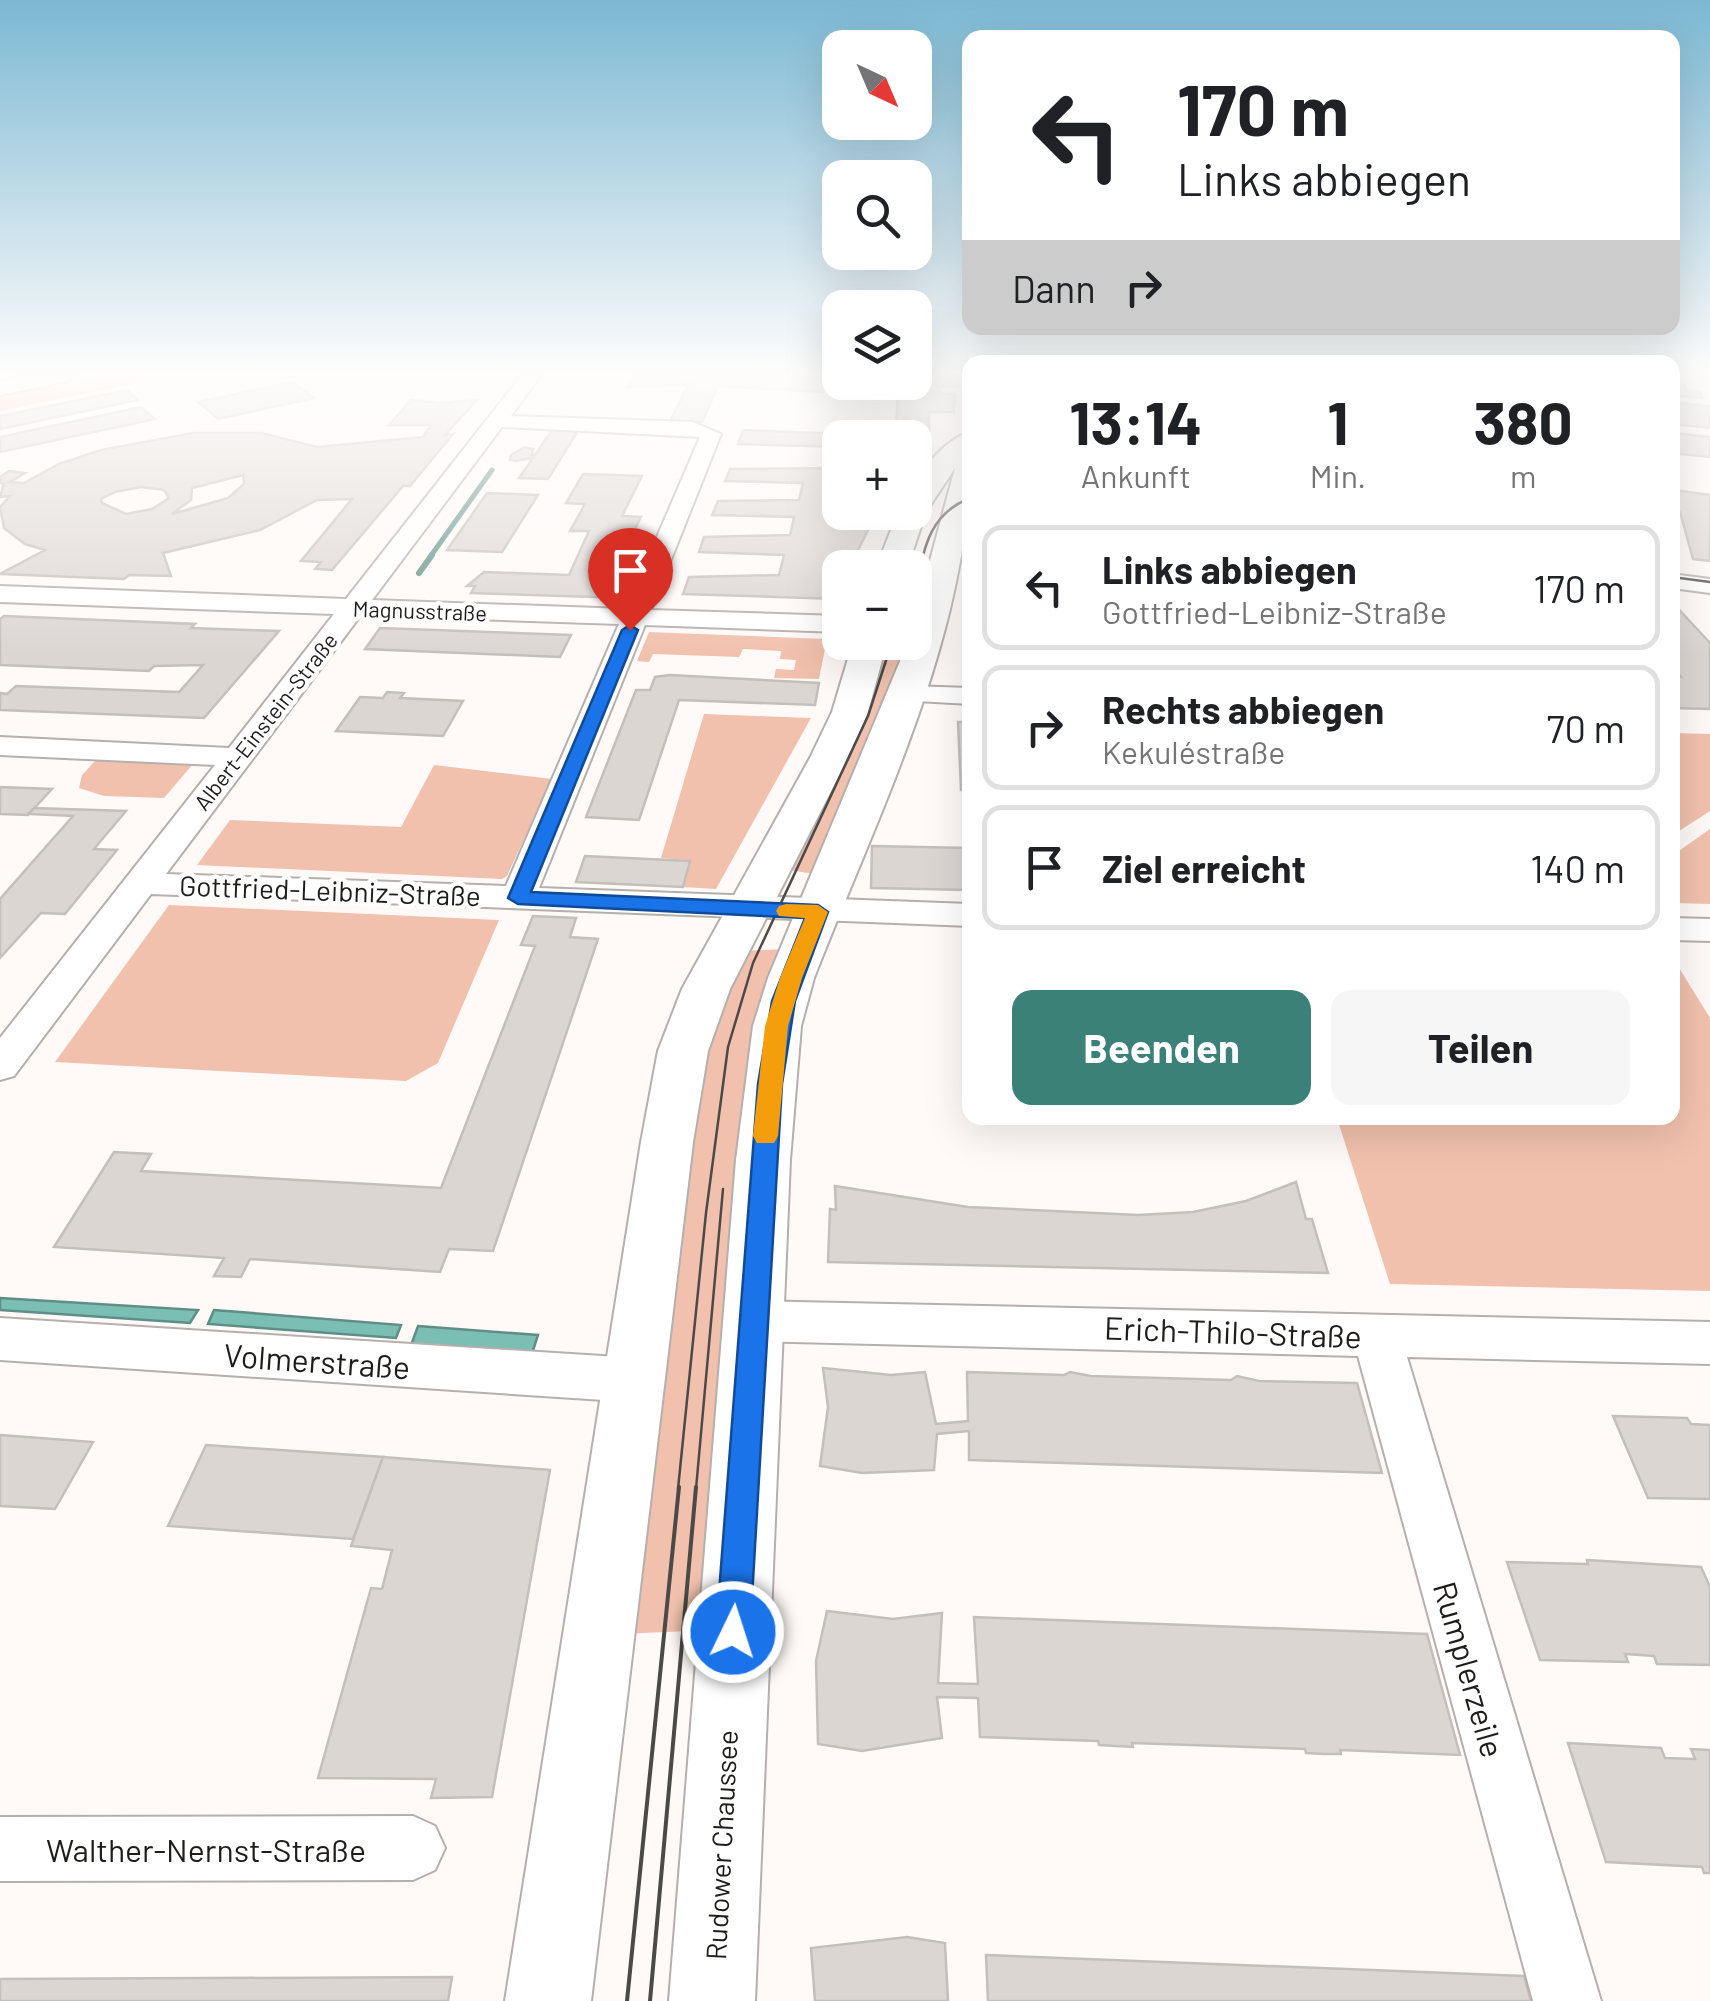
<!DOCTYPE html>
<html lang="de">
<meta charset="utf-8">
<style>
body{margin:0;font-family:Barlow,sans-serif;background:#f6f6f6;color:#202124;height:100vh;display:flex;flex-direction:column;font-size:38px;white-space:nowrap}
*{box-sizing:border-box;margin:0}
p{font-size:32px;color:#757577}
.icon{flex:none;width:55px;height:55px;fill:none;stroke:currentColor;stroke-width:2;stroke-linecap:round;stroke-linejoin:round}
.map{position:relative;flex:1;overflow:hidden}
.side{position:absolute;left:962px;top:355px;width:718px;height:770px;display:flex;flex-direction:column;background:#fff;border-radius:20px;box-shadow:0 10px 40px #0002}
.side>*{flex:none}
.top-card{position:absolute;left:962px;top:30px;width:718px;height:305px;border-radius:20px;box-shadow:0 10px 40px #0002;background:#fff;color:#202124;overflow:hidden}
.needle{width:65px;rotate:136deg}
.controls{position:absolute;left:822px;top:30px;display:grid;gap:20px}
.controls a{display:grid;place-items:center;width:110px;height:110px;border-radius:20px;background:#fff;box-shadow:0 10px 40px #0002;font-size:50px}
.pin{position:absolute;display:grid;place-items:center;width:85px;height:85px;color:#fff;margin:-102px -42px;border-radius:50% 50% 50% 0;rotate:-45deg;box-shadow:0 0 10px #0007}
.pin .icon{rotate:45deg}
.me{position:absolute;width:110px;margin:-55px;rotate:4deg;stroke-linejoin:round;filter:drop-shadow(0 0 8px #0008)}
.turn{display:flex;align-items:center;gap:35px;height:210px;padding:0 50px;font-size:45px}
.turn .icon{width:130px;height:130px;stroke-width:2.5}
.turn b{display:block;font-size:70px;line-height:85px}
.then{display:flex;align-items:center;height:95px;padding:0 50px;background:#0003;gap:20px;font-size:38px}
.eta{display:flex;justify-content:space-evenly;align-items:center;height:170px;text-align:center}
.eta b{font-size:60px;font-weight:700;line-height:70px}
.primary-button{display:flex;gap:20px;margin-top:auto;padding:20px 50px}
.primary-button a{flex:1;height:115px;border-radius:20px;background:#3b8177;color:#fff;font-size:40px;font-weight:700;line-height:115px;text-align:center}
.primary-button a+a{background:#f6f6f6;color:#202124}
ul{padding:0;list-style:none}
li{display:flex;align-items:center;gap:30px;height:125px;margin:0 20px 15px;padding:0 30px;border:5px solid #e0e0e0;border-radius:20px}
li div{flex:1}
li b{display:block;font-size:38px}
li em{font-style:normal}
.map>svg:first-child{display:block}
</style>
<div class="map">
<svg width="1710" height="2001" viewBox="0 0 1710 2001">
<rect width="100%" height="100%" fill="#fffaf8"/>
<!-- green -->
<g fill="#f1c1ad">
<polygon points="105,376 171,376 0,411 0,397"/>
<polygon points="649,632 827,639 819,679 774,678 776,669 794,670 796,660 780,659 781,651 743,649 739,657 653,654 649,662 637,661"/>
<polygon points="880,643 914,643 822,875 781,869"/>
<polygon points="704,714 811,718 716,889 682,887 689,860 661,858"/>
<polygon points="1673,733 1710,734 1710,811 1673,835"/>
<polygon points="96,760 193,764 164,798 104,796 79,788 82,775"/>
<polygon points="434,765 552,779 507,876 502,879 197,865 230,820 401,827"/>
<polygon points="1710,829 1710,904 1673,903 1673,855"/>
<polygon points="169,905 499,920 438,1063 406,1081 55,1062"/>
<polygon points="789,949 713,1630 620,1634 683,1124 738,951"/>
<polygon points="1673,958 1710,1018 1710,1291 1390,1284 1337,1118 1672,1118"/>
</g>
<!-- water -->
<g fill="#7abeb4" stroke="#5f8e86" stroke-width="2.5">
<polygon points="0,1298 198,1310 190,1323 0,1310"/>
<polygon points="214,1310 401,1325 396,1338 208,1324"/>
<polygon points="418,1326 538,1335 531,1357 410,1348"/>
</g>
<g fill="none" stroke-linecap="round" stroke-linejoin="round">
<!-- stream-far1 -->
<polyline stroke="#5f8e86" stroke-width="5" points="430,557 492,470"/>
<!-- stream -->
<polyline stroke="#5f8e86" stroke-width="6" points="419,573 432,555"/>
</g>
<!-- building -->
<g fill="#dcd6d3" stroke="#c5bfbc" stroke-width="2.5" fill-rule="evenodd">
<polygon points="635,376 840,376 840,382 871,382 869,392 840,393 718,386 702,422 670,421 688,385 628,387"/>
<polygon points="915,376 970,376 970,387 937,386 941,394 933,394 929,386 900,385 915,382"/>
<polygon points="1672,376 1681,376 1686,390 1701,392 1703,398 1672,395"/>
<polygon points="292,382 314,398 218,419 198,402"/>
<polygon points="127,390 138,400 0,429 0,416"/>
<polygon points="898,393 955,394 954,412 929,412 929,445 915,445 915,438 840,438 840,447 738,444 743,430 868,435 871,424 896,424"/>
<path d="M411 400 440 403 477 400 445 435 453 434 410 486H403L332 570 315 569 321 562 301 561 352 499 317 500 260 530 163 553 171 576 129 575 124 579 0 574 45 550 25 544 4 528 0 507 10 496 0 497 4 483H0V477L9 471 25 473 10 482 24 483 59 464 101 450 193 433H261L317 447 423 437 431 425H389ZM243 475 244 484 228 498 172 514 191 500 192 488ZM141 487 164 490 169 498 152 509 126 514 102 503 101 499 115 492Z"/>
<polygon points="1672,402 1708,406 1710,428 1672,424"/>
<polygon points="141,407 155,419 0,452 0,437"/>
<polygon points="554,427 580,428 548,479 519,478 533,458 516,461 510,460 511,455 525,447 533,449 532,455 535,455"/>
<polygon points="1672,433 1710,437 1710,457 1672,453"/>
<polygon points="840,468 840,512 877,512 849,568 840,568 838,599 683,594 689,577 779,575 784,555 699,552 704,537 790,535 794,517 712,515 718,501 799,500 803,483 725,481 730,469"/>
<polygon points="583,474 642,476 622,516 641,517 617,563 636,563 633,569 614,569 610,576 633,577 624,598 471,593 475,586 467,586 484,572 569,575 589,531 570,531 585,504 566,503"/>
<polygon points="1674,490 1710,495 1710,561 1693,559 1680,512 1675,511 1674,506 1678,507"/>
<polygon points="487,493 538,495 502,552 447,550"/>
<polygon points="1672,602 1710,643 1710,709 1672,708 1672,677 1681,677 1672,667"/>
<polygon points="4,616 195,624 191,628 279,631 204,718 0,710 0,693 7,694 16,686 179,692 203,665 154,666 149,671 0,665 0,619"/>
<polygon points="380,628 571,635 560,657 365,649"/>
<polygon points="670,675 819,683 815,705 679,700 639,820 586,817 636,690 650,690 655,677"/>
<polygon points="387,692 404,693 400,698 463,701 443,736 336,731 360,697 383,698"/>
<polygon points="958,722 970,722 970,790 961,790"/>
<polygon points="0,787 52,789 28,815 0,814"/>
<polygon points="34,808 126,811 94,849 117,850 65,914 41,913 0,958 0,899 73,816 28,814"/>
<polygon points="872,846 970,848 970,890 871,888"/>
<polygon points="585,856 690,861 683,887 576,882"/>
<polygon points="533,916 576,918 570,937 598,939 493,1251 449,1249 440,1272 250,1259 241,1277 214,1276 224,1258 54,1247 114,1152 151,1154 141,1171 441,1188 535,946 521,945"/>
<polygon points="1296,1182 1306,1219 1312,1219 1328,1273 828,1262 830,1209 836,1210 835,1186 968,1207 1138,1215 1193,1212 1246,1201"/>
<polygon points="823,1368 891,1375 925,1372 936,1424 968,1421 967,1372 1064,1375 1070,1372 1091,1376 1231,1380 1237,1376 1259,1381 1357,1383 1382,1473 969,1460 969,1431 937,1434 934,1470 862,1473 820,1466 828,1407"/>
<polygon points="1613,1416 1687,1418 1691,1424 1710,1425 1710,1499 1648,1498"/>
<polygon points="0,1435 14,1436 93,1442 55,1509 0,1506"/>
<polygon points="206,1445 383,1457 353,1539 168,1526"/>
<polygon points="383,1457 550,1470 492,1797 431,1798 436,1779 318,1778 371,1588 382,1589 392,1550 351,1546"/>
<polygon points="1587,1560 1701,1567 1710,1587 1710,1665 1657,1664 1654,1656 1625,1654 1628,1662 1540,1660 1507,1562 1588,1564"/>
<polygon points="827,1611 893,1619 942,1613 938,1683 978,1684 974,1617 1427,1634 1460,1755 1340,1750 1341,1754 1324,1754 1306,1753 1305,1749 1132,1743 1133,1747 1099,1745 1098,1741 980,1737 978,1698 937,1697 942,1738 862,1751 818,1744 816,1661"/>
<polygon points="1568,1743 1661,1748 1665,1758 1695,1759 1691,1749 1710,1750 1710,1873 1704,1873 1702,1867 1606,1862"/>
<polygon points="907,1937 945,1943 948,2001 815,2001 811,1948"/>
<polygon points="986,1955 1524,1976 1531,2001 988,2001"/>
<polygon points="452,1977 448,2001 0,2001 0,1979"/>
</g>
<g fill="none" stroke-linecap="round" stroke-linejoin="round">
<defs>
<g id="minor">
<path d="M521 376H540L511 416 693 422 721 434 651 610 840 616V632L645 625 539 888 970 904V926L151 894 14 1076 0 1080V1038L215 765 0 755V737L229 748 334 614 0 602V586L346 599ZM502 427 700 437 626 609 372 600ZM361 615 619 624 506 886 166 874Z"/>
<polygon points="1672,574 1710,579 1710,593 1672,588"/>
<polygon points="909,686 970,688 970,704 899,700 895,694"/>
<polygon points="1672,918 1710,919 1710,941 1672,940"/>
<polygon points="756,1301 1710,1322 1710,1364 1407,1357 1601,2001 1533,2001 1358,1356 756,1341 739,1335 732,1321 739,1307"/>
<polygon points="0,1318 634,1358 651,1364 659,1380 651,1396 634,1402 0,1360"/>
<polygon points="413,1816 435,1826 445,1848 435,1870 413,1880 0,1881 0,1817"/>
</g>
<g id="major">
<polygon points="24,376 72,376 68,381 0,395 0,381"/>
<path d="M970 433V453L966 457 970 456C970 633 878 814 814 978L801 1026 790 1160 755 2001H669L736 1160 753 1026 768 978 908 642H915V616L955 468 926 512 907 568H876L898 512H915C915 505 913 495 915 488 920 468 951 435 970 433Z"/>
<polygon points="853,642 887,642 868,712 848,758 730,989 708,1051 693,1142 591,2001 505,2001 641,1142 658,1051 682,989 810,758 832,712"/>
</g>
</defs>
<!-- minor casing -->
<use href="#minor" stroke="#b5afad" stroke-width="4"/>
<!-- major casing -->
<use href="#major" stroke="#b5afad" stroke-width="4"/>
<!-- minor -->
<use href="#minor" fill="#fff" fill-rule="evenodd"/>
<!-- major -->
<use href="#major" fill="#fff" fill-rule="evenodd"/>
<!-- tram-far1 -->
<g stroke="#4c4a48" stroke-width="2.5">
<polyline points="1672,577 1710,582"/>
<path d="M915 592C924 551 927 515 970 498"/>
<polyline points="678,1489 706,1213 728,1047 753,963 868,716 892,642"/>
<polyline points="696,1489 723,1189"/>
</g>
<!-- tram -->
<g stroke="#4c4a48" stroke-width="4">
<polyline points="627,2001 679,1487"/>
<polyline points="650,2001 696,1487"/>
</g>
</g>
<!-- sky -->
<linearGradient id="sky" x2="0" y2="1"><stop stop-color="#7cb8d3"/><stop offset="0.57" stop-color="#fffdfc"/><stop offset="1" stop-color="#fffdfc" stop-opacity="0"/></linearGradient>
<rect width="1710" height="656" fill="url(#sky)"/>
<!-- route -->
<polygon fill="#1a73e8" stroke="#114b97" stroke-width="2.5" points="630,625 638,630 531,892 818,905 828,912 795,1001 782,1084 750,1632 745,1645 733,1650 721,1645 716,1632 758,1084 772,1001 805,918 518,904 508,898 622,630"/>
<!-- slow -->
<polygon fill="#f59e0b" points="786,904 818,905 828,912 802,978 788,1026 778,1136 774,1143 757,1143 753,1136 765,1026 780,978 805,918 779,916 776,911 779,906"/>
<g text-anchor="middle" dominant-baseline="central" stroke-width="9" stroke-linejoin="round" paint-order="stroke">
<!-- far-street labels -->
<g font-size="22" fill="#1f1d1c" stroke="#fff">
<text transform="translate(420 610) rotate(2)">Magnusstraße</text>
<text transform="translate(265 721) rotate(-52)">Albert-Einstein-Straße</text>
</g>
<!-- street labels -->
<g font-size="28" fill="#1f1d1c" stroke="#fff">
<text transform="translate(330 890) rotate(2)">Gottfried-Leibniz-Straße</text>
<text transform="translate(721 1845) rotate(-87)">Rudower Chaussee</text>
</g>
<!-- near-street labels -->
<g font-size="32" fill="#1f1d1c" stroke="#fff">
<text transform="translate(1233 1331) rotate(2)">Erich-Thilo-Straße</text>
<text transform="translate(317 1360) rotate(4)">Volmerstraße</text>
<text transform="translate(1470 1669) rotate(74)">Rumplerzeile</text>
<text x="206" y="1849">Walther-Nernst-Straße</text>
</g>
</g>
</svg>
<div class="controls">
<a><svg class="needle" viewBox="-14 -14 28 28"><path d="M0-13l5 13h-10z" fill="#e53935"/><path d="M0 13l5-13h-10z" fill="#757577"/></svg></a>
<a><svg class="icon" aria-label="search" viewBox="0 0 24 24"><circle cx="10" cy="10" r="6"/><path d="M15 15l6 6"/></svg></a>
<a><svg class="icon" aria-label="layers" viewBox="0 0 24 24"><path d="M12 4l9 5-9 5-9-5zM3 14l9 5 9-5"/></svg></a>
<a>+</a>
<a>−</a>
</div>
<div class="pin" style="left:630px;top:630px;background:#d93025"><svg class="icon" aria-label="arrive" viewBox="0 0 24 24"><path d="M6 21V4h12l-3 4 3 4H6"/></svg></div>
<svg class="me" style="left:733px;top:1632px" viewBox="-20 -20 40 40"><circle r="17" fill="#1a73e8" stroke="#fff" stroke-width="3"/><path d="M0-11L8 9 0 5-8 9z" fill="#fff"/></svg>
<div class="top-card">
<div class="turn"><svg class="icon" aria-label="left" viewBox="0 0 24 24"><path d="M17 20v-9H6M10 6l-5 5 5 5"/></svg><div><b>170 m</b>Links abbiegen</div></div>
<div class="then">Dann<svg class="icon" aria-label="right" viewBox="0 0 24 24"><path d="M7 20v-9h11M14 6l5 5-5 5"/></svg></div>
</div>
<section class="side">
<div class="eta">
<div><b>13:14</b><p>Ankunft</p></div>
<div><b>1</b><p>Min.</p></div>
<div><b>380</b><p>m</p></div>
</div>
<ul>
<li><svg class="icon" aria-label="left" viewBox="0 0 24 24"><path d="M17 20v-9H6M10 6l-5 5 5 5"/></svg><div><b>Links abbiegen</b><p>Gottfried-Leibniz-Straße</p></div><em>170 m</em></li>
<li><svg class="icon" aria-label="right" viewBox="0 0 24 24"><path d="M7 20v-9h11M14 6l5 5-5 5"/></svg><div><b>Rechts abbiegen</b><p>Kekuléstraße</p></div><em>70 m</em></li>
<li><svg class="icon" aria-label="arrive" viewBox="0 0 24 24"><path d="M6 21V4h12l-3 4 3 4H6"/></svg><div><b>Ziel erreicht</b></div><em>140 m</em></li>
</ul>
<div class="primary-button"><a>Beenden</a><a>Teilen</a></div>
</section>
</div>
